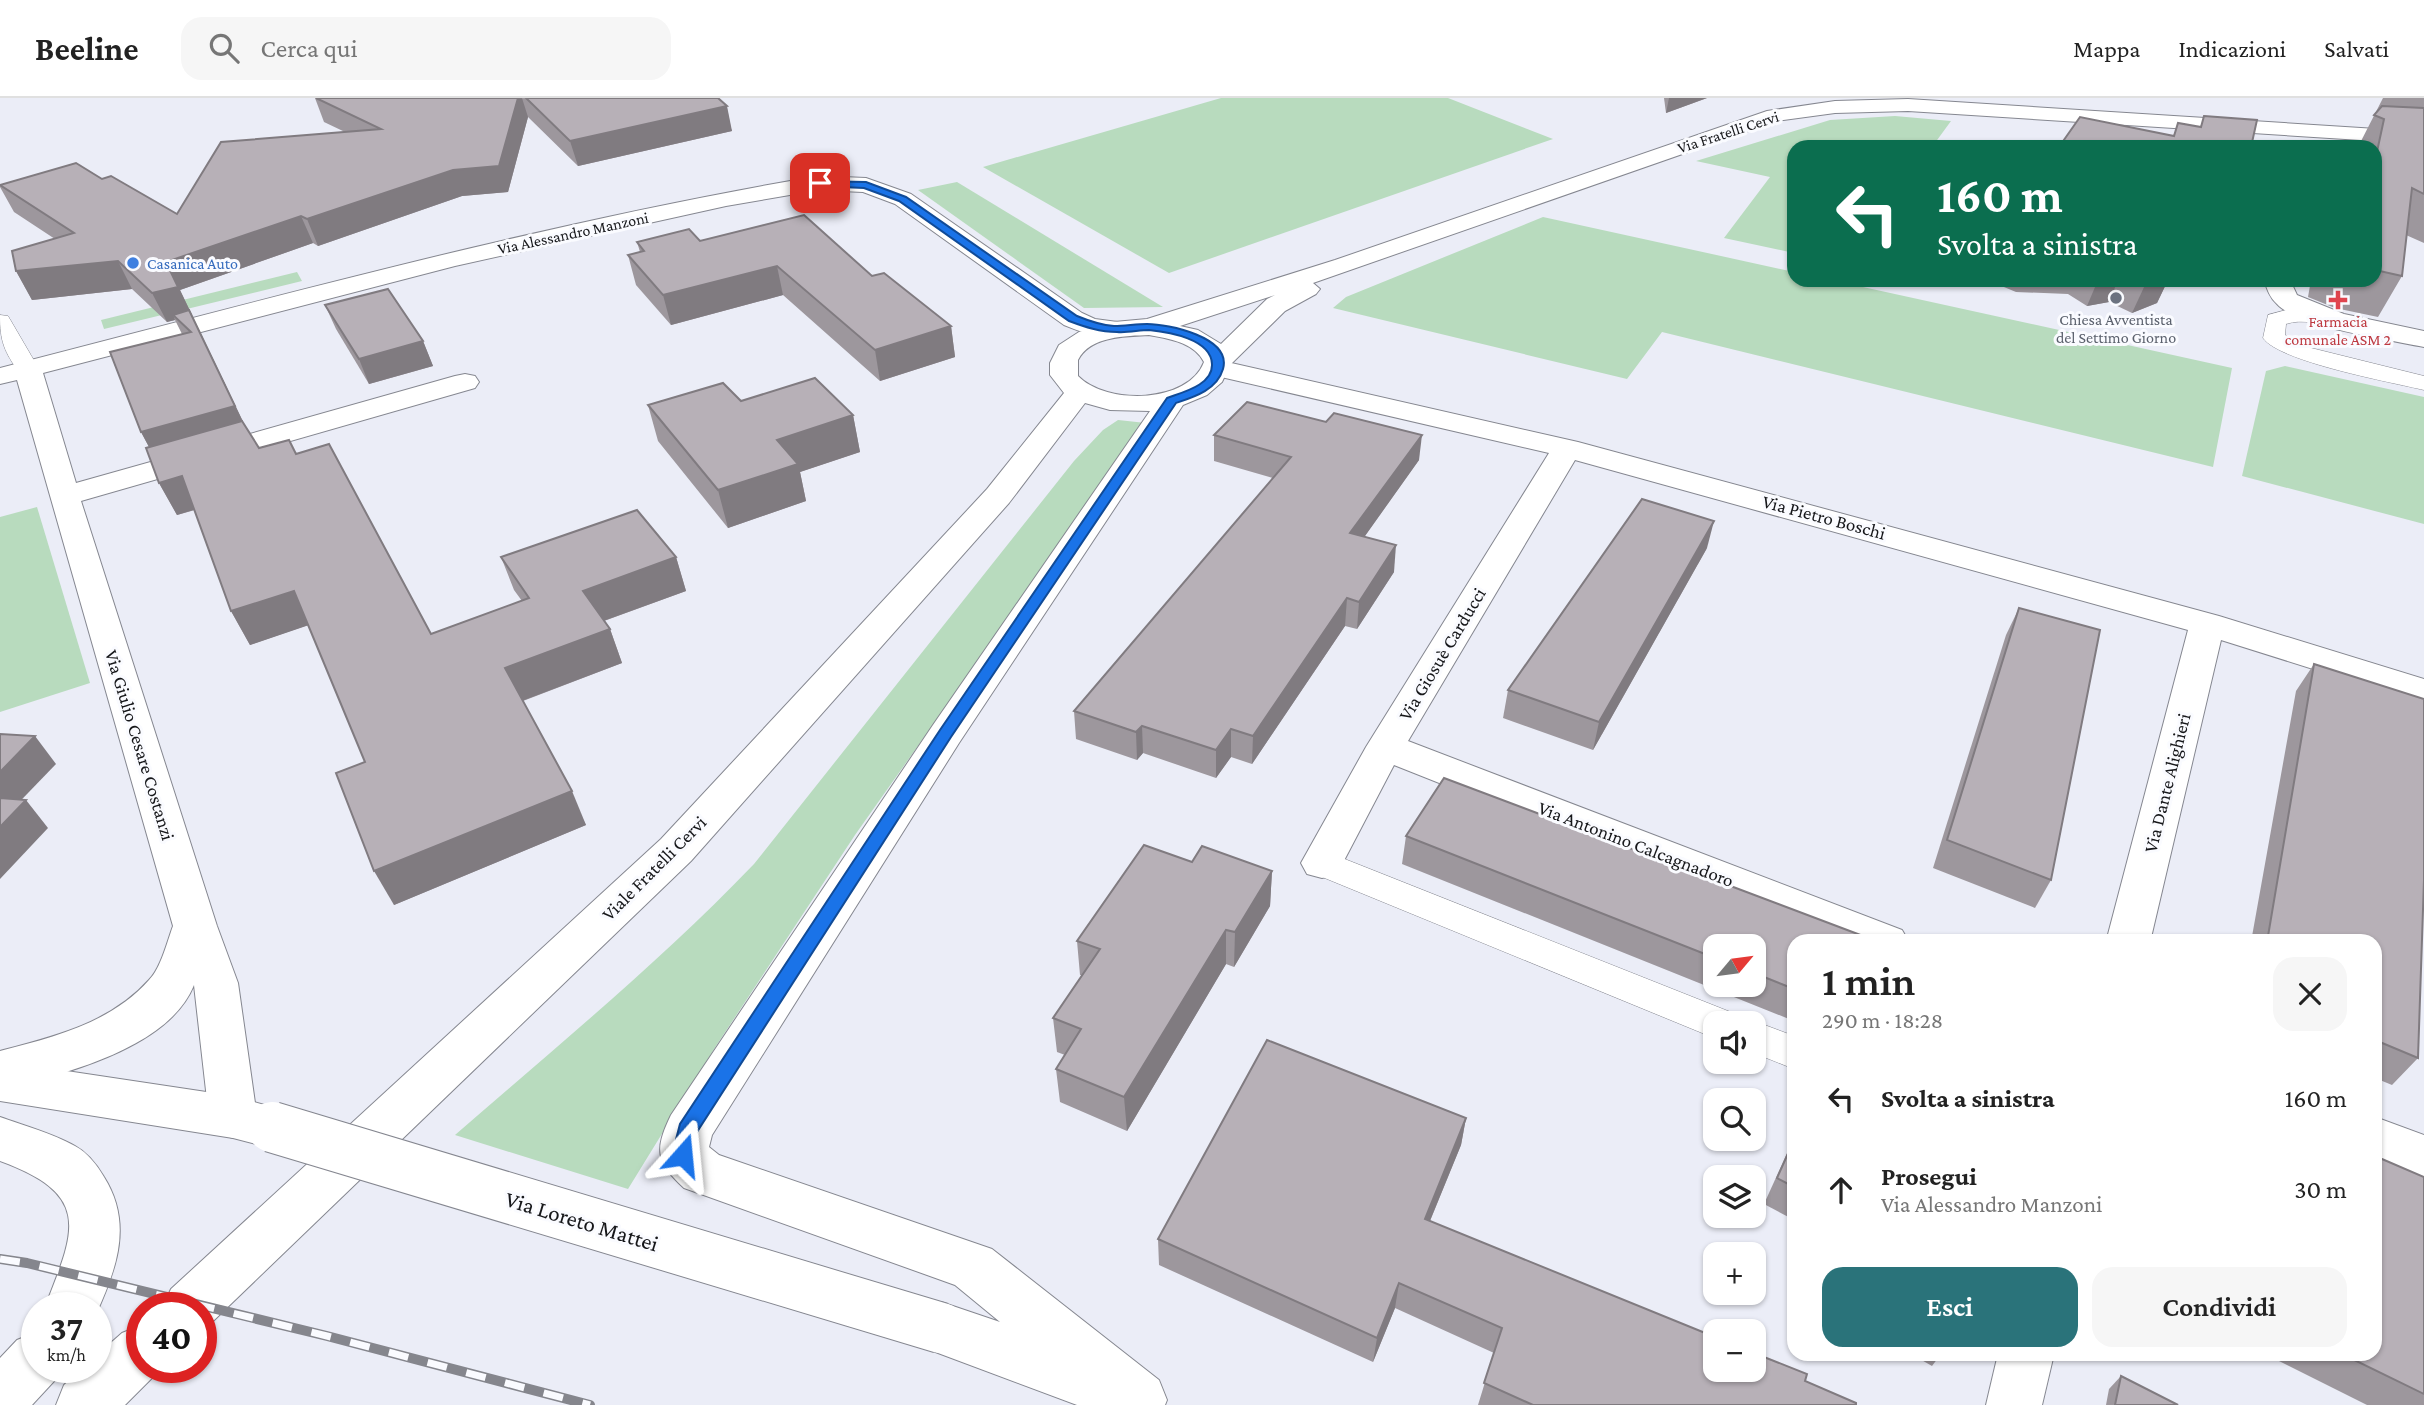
<!DOCTYPE html>
<html lang="it">
<meta charset="utf-8">
<style>
body{margin:0;font-family:"Crimson Pro",serif;background:#f6f6f6;color:#222;height:100vh;display:flex;flex-direction:column;font-size:26px;white-space:nowrap}
*{box-sizing:border-box;margin:0}
p{font-size:23px;color:#767676}
.icon{flex:none;width:38px;height:38px;fill:none;stroke:currentColor;stroke-width:2;stroke-linecap:round;stroke-linejoin:round}
.map{position:relative;flex:1;overflow:hidden}
.details{position:absolute;left:1787px;top:836px;width:595px;height:427px;display:flex;flex-direction:column;background:#fff;border-radius:21px;box-shadow:0 2px 5px #0004}
.details>*{flex:none}
.hud{position:absolute;left:1787px;top:42px;width:595px;height:147px;border-radius:21px;box-shadow:0 2px 5px #0004;background:#0b6e4f;color:#fff;overflow:hidden}
.needle{width:46px;rotate:61deg}
.buttons{position:absolute;left:1703px;top:836px;display:grid;gap:14px}
.buttons a{display:grid;place-items:center;width:63px;height:63px;border-radius:14px;background:#fff;box-shadow:0 2px 5px #0004;font-size:35px}
.speed{position:absolute;left:21px;top:1194px;display:flex;gap:14px;font-size:35px;font-weight:700;text-align:center}
.speed>*{display:grid;place-content:center;width:91px;height:91px;border-radius:50%;background:#fff;box-shadow:0 2px 5px #0004;line-height:1}
.speed small{font-size:18px;font-weight:400}
.speed .limit{border:10px solid #d22;background:#fff;color:#111}
.pin{position:absolute;display:grid;place-items:center;width:60px;height:60px;color:#fff;margin:-30px;border-radius:14px;box-shadow:0 4px 10px #0006}
.me{position:absolute;width:77px;margin:-38px;rotate:18deg;stroke-linejoin:round;filter:drop-shadow(0 0 5px #0008)}
.turn{display:flex;align-items:center;gap:24px;height:147px;padding:0 35px;font-size:32px}
.turn .icon{width:91px;height:91px;stroke-width:2.5}
.turn b{display:block;font-size:49px;line-height:60px}
.round{display:grid;place-items:center;flex:none;width:74px;height:74px;border-radius:21px;background:#f6f6f6}
.overview{display:flex;align-items:center;justify-content:space-between;height:119px;padding:0 35px}
h1{font-size:42px;font-weight:600;line-height:52px}
.action{display:flex;gap:14px;margin-top:auto;padding:14px 35px}
.action a{flex:1;height:80px;border-radius:21px;background:#2a737a;color:#fff;font-size:28px;font-weight:600;line-height:80px;text-align:center}
.action a+a{background:#f6f6f6;color:#222}
ul{padding:0;list-style:none}
li{display:flex;align-items:center;gap:21px;height:91px;padding:0 35px}
li div{flex:1}
li b{display:block;font-size:26px}
li em{font-style:normal}
header{display:flex;align-items:center;gap:42px;box-sizing:border-box;height:98px;padding:0 35px;background:#fff;border-bottom:2px solid #e0e0e0}
header strong{font-size:33px}
nav{display:flex;gap:38px;margin-inline-start:auto;font-size:24px}
.search{width:490px;height:63px;background:#f6f6f6;display:flex;align-items:center;gap:18px;box-sizing:border-box;padding:0 24px;border-radius:21px;color:#767676;font-size:26px}
.map>svg:first-child{display:block}
</style>
<header>
<strong>Beeline</strong>
<div class="search"><svg class="icon" aria-label="search" viewBox="0 0 24 24"><circle cx="10" cy="10" r="6"/><path d="M15 15l6 6"/></svg>Cerca qui</div>
<nav><a>Mappa</a><a>Indicazioni</a><a>Salvati</a></nav>
</header>
<div class="map">
<svg width="2424" height="1307" viewBox="0 0 2424 1307">
<rect width="100%" height="100%" fill="#ebedf7"/>
<!-- green -->
<g fill="#b8dbbe">
<polygon points="1221,0 1448,0 1553,41 1169,175 983,69"/>
<polygon points="1895,18 1951,23 1932,49 1794,49 1794,155 1724,140 1770,79 1696,63 1830,22"/>
<polygon points="957,84 1163,209 1084,210 918,92"/>
<polygon points="1543,119 1794,174 1794,182 1831,182 2232,270 2213,369 1662,234 1627,281 1333,210 1346,199"/>
<polygon points="297,174 302,183 104,231 101,222"/>
<polygon points="2285,268 2424,299 2424,426 2242,378 2266,273"/>
<path d="M1118 322 1146 325 855 737 716 948 628 1091 455 1037C556 949 661 863 754 766L1074 363 1103 332Z"/>
<polygon points="37,409 90,585 0,614 0,419"/>
</g>
<g fill="none" stroke-linecap="round" stroke-linejoin="round">
<defs>
<g id="lane">
<path d="M2294 210 2337 214 2340 219 2337 224C2320 228 2303 220 2286 226L2285 237 2303 248 2424 278V292C2391 284 2280 264 2263 240L2268 217Z"/>
<path d="M0 217 8 218 11 223 39 271 36 276H20C4 253 0 244 0 217Z"/>
<polygon points="1322,752 1733,915 1739,926 1715,926 1715,940 1707,937 1310,774 1305,765 1310,756"/>
<polygon points="1754,923 1794,938 1794,971 1754,955 1754,926 1747,926"/>
</g>
<g id="street">
<path d="M819 78 866 80 911 96 1082 215 1095 221 1125 225 1129 231 1125 237C1105 242 1083 235 1064 227L895 106 863 94 819 92 726 108 455 168 43 275 76 385 455 278 465 276 475 278 479 284 475 290 81 403 217 828 238 885 257 1019 250 1034 233 1040 216 1034 209 1019 194 887C168 952 60 976 0 993V953C54 939 111 925 149 882 161 870 167 844 173 828L17 282 0 286V270C272 200 542 125 819 78Z"/>
<polygon points="1218,262 1578,344 2219,518 2424,581 2424,606 2221,542 2150,844 2106,844 2188,532 1575,362 1408,643 1902,832 1909,844 1840,844 1394,667 1337,776 1322,780 1307,776 1301,765 1366,649 1549,355 1208,276 1204,270 1208,264"/>
<polygon points="2375,1019 2424,1037 2424,1082 2375,1062"/>
<polygon points="1998,1256 2054,1256 2042,1307 1986,1307"/>
</g>
<g id="secondary">
<path d="M1908 1 2424 34V46L1908 13 1835 15 1777 23 1313 185 1320 191 1316 196 1285 213 1230 267 1222 284 1207 297 1183 307 959 645 712 1037 709 1049 719 1057 992 1151 1159 1282 1167 1302 1165 1307H1077L922 1249 914 1230 922 1211 941 1204 1000 1224 955 1187 684 1090C656 1064 654 1052 671 1017L933 627 1150 313 1110 312 1085 305 1009 405 691 763 209 1227 201 1230V1209H163L171 1191 661 741 987 391 1064 295 1050 277V265L1059 247 1079 234 1114 224 1147 221 1335 162 1767 13 1835 3ZM1275 197 1267 201 1221 246 1198 232 1180 228ZM1149 237C1169 241 1194 244 1204 264 1188 306 1106 307 1078 278V262C1090 238 1126 238 1149 237Z"/>
<path d="M2264 182H2290L2297 197 2344 216 2424 233V249C2391 242 2298 229 2277 206 2270 200 2267 191 2264 182Z"/>
<polygon points="0,963 233,998 289,1014 296,1029 289,1044 272,1050 233,1040 0,1003"/>
<path d="M0 1019C25 1028 52 1035 75 1048 88 1055 97 1067 104 1079 133 1125 117 1170 96 1216V1209H45C75 1132 93 1097 0 1063Z"/>
<polygon points="142,1227 142,1269 163,1269 125,1307 56,1307 64,1287 84,1269 96,1269 96,1258 122,1235"/>
<polygon points="37,1234 37,1269 61,1269 57,1280 32,1307 0,1307 0,1260 17,1242"/>
</g>
</defs>
<!-- lane casing -->
<use href="#lane" stroke="#858790" stroke-width="1"/>
<!-- street casing -->
<use href="#street" stroke="#858790" stroke-width="2"/>
<!-- secondary casing -->
<use href="#secondary" stroke="#858790" stroke-width="2"/>
<!-- lane -->
<use href="#lane" fill="#fff" fill-rule="evenodd"/>
<!-- street -->
<use href="#street" fill="#fff" fill-rule="evenodd"/>
<!-- secondary -->
<use href="#secondary" fill="#fff" fill-rule="evenodd"/>
<defs>
<polyline id="rail" points="0,1161 27,1165 327,1238 590,1307"/>
</defs>
<!-- rail casing -->
<use href="#rail" stroke="#85868d" stroke-width="10"/>
<!-- rail -->
<use href="#rail" stroke="#fafbff" stroke-width="7" stroke-dasharray="20" stroke-linecap="butt"/>
<defs>
<polyline id="secondary-bridge" points="272,1029 941,1230"/>
</defs>
<!-- secondary-bridge casing -->
<use href="#secondary-bridge" stroke="#858790" stroke-width="52" stroke-linecap="butt"/>
<!-- secondary-bridge -->
<use href="#secondary-bridge" stroke="#fff" stroke-width="50"/>
</g>
<!-- wall -->
<g fill="#9d979d" fill-rule="evenodd">
<polygon points="315,0 718,0 732,33 578,68 528,19 508,94 462,98 318,148 313,145 180,192 246,330 259,350 296,356 431,536 522,503 514,492 501,459 676,459 686,493 604,523 610,531 622,565 523,603 586,727 394,807 365,664 308,527 250,547 231,513 195,412 177,417 159,385 149,349 141,334 182,236 175,222 167,224 132,191 32,202 16,173 55,141 14,114 0,89 0,87 102,81 177,116 345,34 324,24"/>
<polygon points="1664,0 1707,0 1666,15"/>
<polygon points="2383,0 2424,0 2424,145 2406,137 2402,178 2378,219 2335,210 2308,199 2311,182 2375,182 2375,49 2358,49"/>
<polygon points="700,143 872,178 951,228 955,259 880,283 783,197 671,227 636,187 628,157 640,154 637,144"/>
<polygon points="1987,182 2168,182 2157,205 2132,215 2109,204 2087,208 2068,196 2016,194"/>
<polygon points="325,207 423,243 433,268 369,286 336,231"/>
<polygon points="741,303 853,317 860,354 800,374 806,403 728,430 658,343 648,307"/>
<polygon points="1214,337 1419,362 1364,439 1394,474 1357,531 1345,528 1252,666 1231,659 1216,680 1143,655 1137,662 1076,641 1074,613 1273,380 1214,363"/>
<polygon points="1707,450 1593,652 1503,620 1508,592"/>
<polygon points="2019,510 2051,782 2035,810 1933,770 2006,537"/>
<polygon points="2314,566 2418,960 2392,987 2375,980 2375,844 2251,844 2296,593"/>
<path d="M1406 738 1794 844V923L1402 766ZM1715 849H1754V887H1715Z"/>
<polygon points="1272,773 1270,808 1234,869 1226,866 1127,1033 1060,1004 1056,971 1065,957 1057,954 1053,920 1082,877 1080,877 1077,843"/>
<polygon points="1466,1020 1461,1047 1430,1123 1805,1283 1856,1307 1478,1307 1494,1255 1395,1210 1373,1264 1159,1167 1158,1141"/>
<polygon points="1794,1040 1794,1122 1764,1106"/>
<polygon points="2424,1079 2424,1307 2367,1307 2265,1256 2375,1256"/>
<polygon points="1911,1256 1941,1256 1932,1268"/>
<polygon points="2121,1278 2178,1307 2106,1307 2109,1291"/>
</g>
<!-- shaded-wall -->
<g fill="#807b80">
<polygon points="518,0 522,0 528,19 508,94 462,98 318,148 307,121"/>
<polygon points="1669,0 1707,0 1666,15"/>
<polygon points="727,8 732,33 578,68 570,43"/>
<polygon points="301,118 313,145 180,192 248,334 155,360 141,334 235,308 192,217 173,217 175,222 167,224 152,195 166,164"/>
<polygon points="118,163 132,191 32,202 16,173"/>
<polygon points="777,168 783,197 671,227 663,197"/>
<polygon points="2098,182 2118,182 2109,204 2087,208"/>
<polygon points="2157,182 2168,182 2157,205 2132,215 2145,187"/>
<polygon points="951,228 955,259 880,283 875,252"/>
<polygon points="423,243 433,268 369,286 359,261"/>
<polygon points="853,317 860,354 800,374 806,403 728,430 718,392 777,342"/>
<polygon points="1422,337 1419,362 1348,462 1350,435"/>
<polygon points="182,378 200,410 177,417 159,385"/>
<polygon points="1714,423 1707,450 1593,652 1599,624"/>
<polygon points="1396,447 1394,474 1357,531 1359,504"/>
<polygon points="676,459 686,493 595,526 583,493"/>
<polygon points="294,493 312,526 250,547 231,513"/>
<polygon points="1347,500 1345,528 1252,666 1253,638"/>
<polygon points="610,531 622,565 519,604 505,570"/>
<polygon points="1142,628 1143,655 1137,662 1136,634"/>
<polygon points="1231,631 1231,659 1216,680 1216,652"/>
<polygon points="35,638 56,666 0,724 0,674"/>
<polygon points="572,693 586,727 394,807 374,773"/>
<polygon points="26,702 48,730 0,781 0,729"/>
<polygon points="1272,773 1270,808 1234,869 1235,834"/>
<polygon points="1226,832 1226,866 1127,1033 1124,999"/>
<polygon points="1466,1020 1461,1047 1420,1147 1425,1121"/>
<polygon points="1399,1185 1395,1210 1373,1264 1377,1240"/>
</g>
<!-- building -->
<g fill="#b7b0b7" stroke="#807b80" stroke-width="2">
<polygon points="316,0 518,0 499,68 453,72 307,121 301,118 166,164 178,189 152,195 118,163 16,173 12,153 74,135 0,87 76,65 102,81 111,78 177,116 221,44 381,31"/>
<polygon points="526,0 718,0 727,8 570,43"/>
<polygon points="2382,8 2424,10 2424,96 2412,90 2402,178 2375,172 2375,63 2384,21 2374,17"/>
<polygon points="2204,18 2257,22 2251,49 2059,49 2080,19 2174,38 2178,25 2201,29"/>
<polygon points="804,117 872,178 884,175 951,228 875,252 777,168 663,197 628,157 644,153 637,144 689,131 700,143"/>
<polygon points="2134,182 2157,182 2145,187"/>
<polygon points="388,191 423,243 359,261 325,207"/>
<polygon points="189,212 235,308 141,334 110,254 191,234 173,217"/>
<polygon points="815,280 853,317 777,342 798,366 718,392 648,307 723,285 741,303"/>
<polygon points="1247,304 1326,324 1334,315 1422,337 1350,435 1396,447 1359,504 1347,500 1253,638 1231,631 1216,652 1142,628 1136,634 1074,613 1291,359 1214,337"/>
<polygon points="242,323 259,350 289,342 296,356 329,346 431,536 529,500 501,459 637,412 676,459 583,493 610,531 505,570 572,693 374,773 336,675 365,664 294,493 231,513 182,378 159,385 146,350"/>
<polygon points="1642,401 1714,423 1599,624 1508,592"/>
<polygon points="2019,510 2100,532 2051,782 1947,742"/>
<polygon points="2314,566 2424,601 2424,782 2418,960 2375,942 2375,844 2267,844"/>
<polygon points="0,636 35,638 0,674"/>
<polygon points="1444,680 1879,844 1794,844 1794,891 1754,875 1754,849 1715,849 1715,860 1406,738"/>
<polygon points="0,700 26,702 0,729"/>
<polygon points="1144,747 1192,764 1202,748 1272,773 1235,834 1226,832 1124,999 1056,971 1081,931 1053,920 1100,851 1077,843"/>
<polygon points="1267,942 1466,1020 1425,1121 1715,1239 1715,1272 1754,1272 1754,1255 1807,1276 1805,1283 1856,1305 1856,1307 1533,1307 1484,1285 1502,1230 1399,1185 1377,1240 1158,1141"/>
<polygon points="1794,1042 1794,1089 1777,1080"/>
<polygon points="2375,1058 2424,1079 2424,1296 2342,1256 2375,1256"/>
<polygon points="2121,1278 2178,1307 2115,1307"/>
</g>
<!-- route -->
<path fill="#1a73e8" stroke="#114b97" stroke-width="2" d="M816 83 866 84 906 99 1077 218C1089 223 1100 227 1114 228 1125 228 1136 226 1147 226 1168 226 1232 239 1223 271 1217 292 1194 299 1176 305L951 639 697 1034 690 1063 683 1066 675 1063 672 1057 680 1026 940 632 1167 300C1183 294 1213 287 1212 266 1211 241 1169 234 1149 232 1139 232 1128 235 1117 234 1100 234 1085 229 1069 223L899 103 864 90 820 88 815 85Z"/>
<!-- markers -->
<circle fill="#3f7fe0" stroke="#fafbff" stroke-width="2.5" cx="133" cy="165" r="7"/>
<circle fill="#6b7280" stroke="#fafbff" stroke-width="2.5" cx="2116" cy="200" r="7"/>
<path fill="#e0444e" stroke="#fafbff" stroke-width="2.5" d="M2334.5 191.5h7v7h7v7h-7v7h-7v-7h-7v-7h7z"/>
<g text-anchor="middle" dominant-baseline="central" stroke-width="6" stroke-linejoin="round" paint-order="stroke">
<!-- far-street labels -->
<g font-size="16" fill="#16171a" stroke="#fafbff">
<text transform="translate(1728 34) rotate(-18)">Via Fratelli Cervi</text>
<text transform="translate(573 135) rotate(-12)">Via Alessandro Manzoni</text>
</g>
<!-- far-shop labels -->
<g font-size="16" fill="#366cbe" stroke="#fafbff" text-anchor="start">
<text x="147" y="165">Casanica Auto</text>
</g>
<!-- far-worship labels -->
<g font-size="16" fill="#5b616d" stroke="#fafbff">
<text x="2116" y="221">Chiesa Avventista<tspan x="2116" dy="18">del Settimo Giorno</tspan></text>
</g>
<!-- far-health labels -->
<g font-size="16" fill="#be3a42" stroke="#fafbff">
<text x="2338" y="223">Farmacia<tspan x="2338" dy="18">comunale ASM 2</tspan></text>
</g>
<!-- street labels -->
<g font-size="19" fill="#16171a" stroke="#fafbff">
<text transform="translate(1824 419) rotate(15)">Via Pietro Boschi</text>
<text transform="translate(1442 556) rotate(-59)">Via Giosuè Carducci</text>
<text transform="translate(140 647) rotate(73)">Via Giulio Cesare Costanzi</text>
<text transform="translate(2167 685) rotate(-76)">Via Dante Alighieri</text>
<text transform="translate(1636 746) rotate(21)">Via Antonino Calcagnadoro</text>
<text transform="translate(654 770) rotate(-45)">Viale Fratelli Cervi</text>
</g>
<!-- near-street labels -->
<g font-size="23" fill="#16171a" stroke="#fafbff">
<text transform="translate(582 1123) rotate(17)">Via Loreto Mattei</text>
</g>
</g>
</svg>
<div class="buttons">
<a><svg class="needle" viewBox="-14 -14 28 28"><path d="M0-13l5 13h-10z" fill="#e53935"/><path d="M0 13l5-13h-10z" fill="#767676"/></svg></a>
<a><svg class="icon" aria-label="sound" viewBox="0 0 24 24"><path d="M4 9h4l5-4v14l-5-4H4zM17 9q2 3 0 6"/></svg></a>
<a><svg class="icon" aria-label="search" viewBox="0 0 24 24"><circle cx="10" cy="10" r="6"/><path d="M15 15l6 6"/></svg></a>
<a><svg class="icon" aria-label="layers" viewBox="0 0 24 24"><path d="M12 4l9 5-9 5-9-5zM3 14l9 5 9-5"/></svg></a>
<a>+</a>
<a>−</a>
</div>
<div class="speed"><div>37<small>km/h</small></div><div class="limit">40</div></div>
<div class="pin" style="left:820px;top:85px;background:#d93025"><svg class="icon" aria-label="arrive" viewBox="0 0 24 24"><path d="M6 21V4h12l-3 4 3 4H6"/></svg></div>
<svg class="me" style="left:683px;top:1057px" viewBox="-20 -20 40 40"><path d="M0-17L14 15 0 8-14 15z" fill="#1a73e8" stroke="#fff" stroke-width="4"/></svg>
<div class="hud">
<div class="turn"><svg class="icon" aria-label="left" viewBox="0 0 24 24"><path d="M17 20v-9H6M10 6l-5 5 5 5"/></svg><div><b>160 m</b>Svolta a sinistra</div></div>
</div>
<section class="details">
<div class="overview"><div><h1>1 min</h1><p>290 m · 18:28</p></div><a class="round"><svg class="icon" aria-label="close" viewBox="0 0 24 24"><path d="M6 6l12 12M18 6L6 18"/></svg></a></div>
<ul>
<li><svg class="icon" aria-label="left" viewBox="0 0 24 24"><path d="M17 20v-9H6M10 6l-5 5 5 5"/></svg><div><b>Svolta a sinistra</b></div><em>160 m</em></li>
<li><svg class="icon" aria-label="ahead" viewBox="0 0 24 24"><path d="M12 20V5M6 11l6-6 6 6"/></svg><div><b>Prosegui</b><p>Via Alessandro Manzoni</p></div><em>30 m</em></li>
</ul>
<div class="action"><a>Esci</a><a>Condividi</a></div>
</section>
</div>
